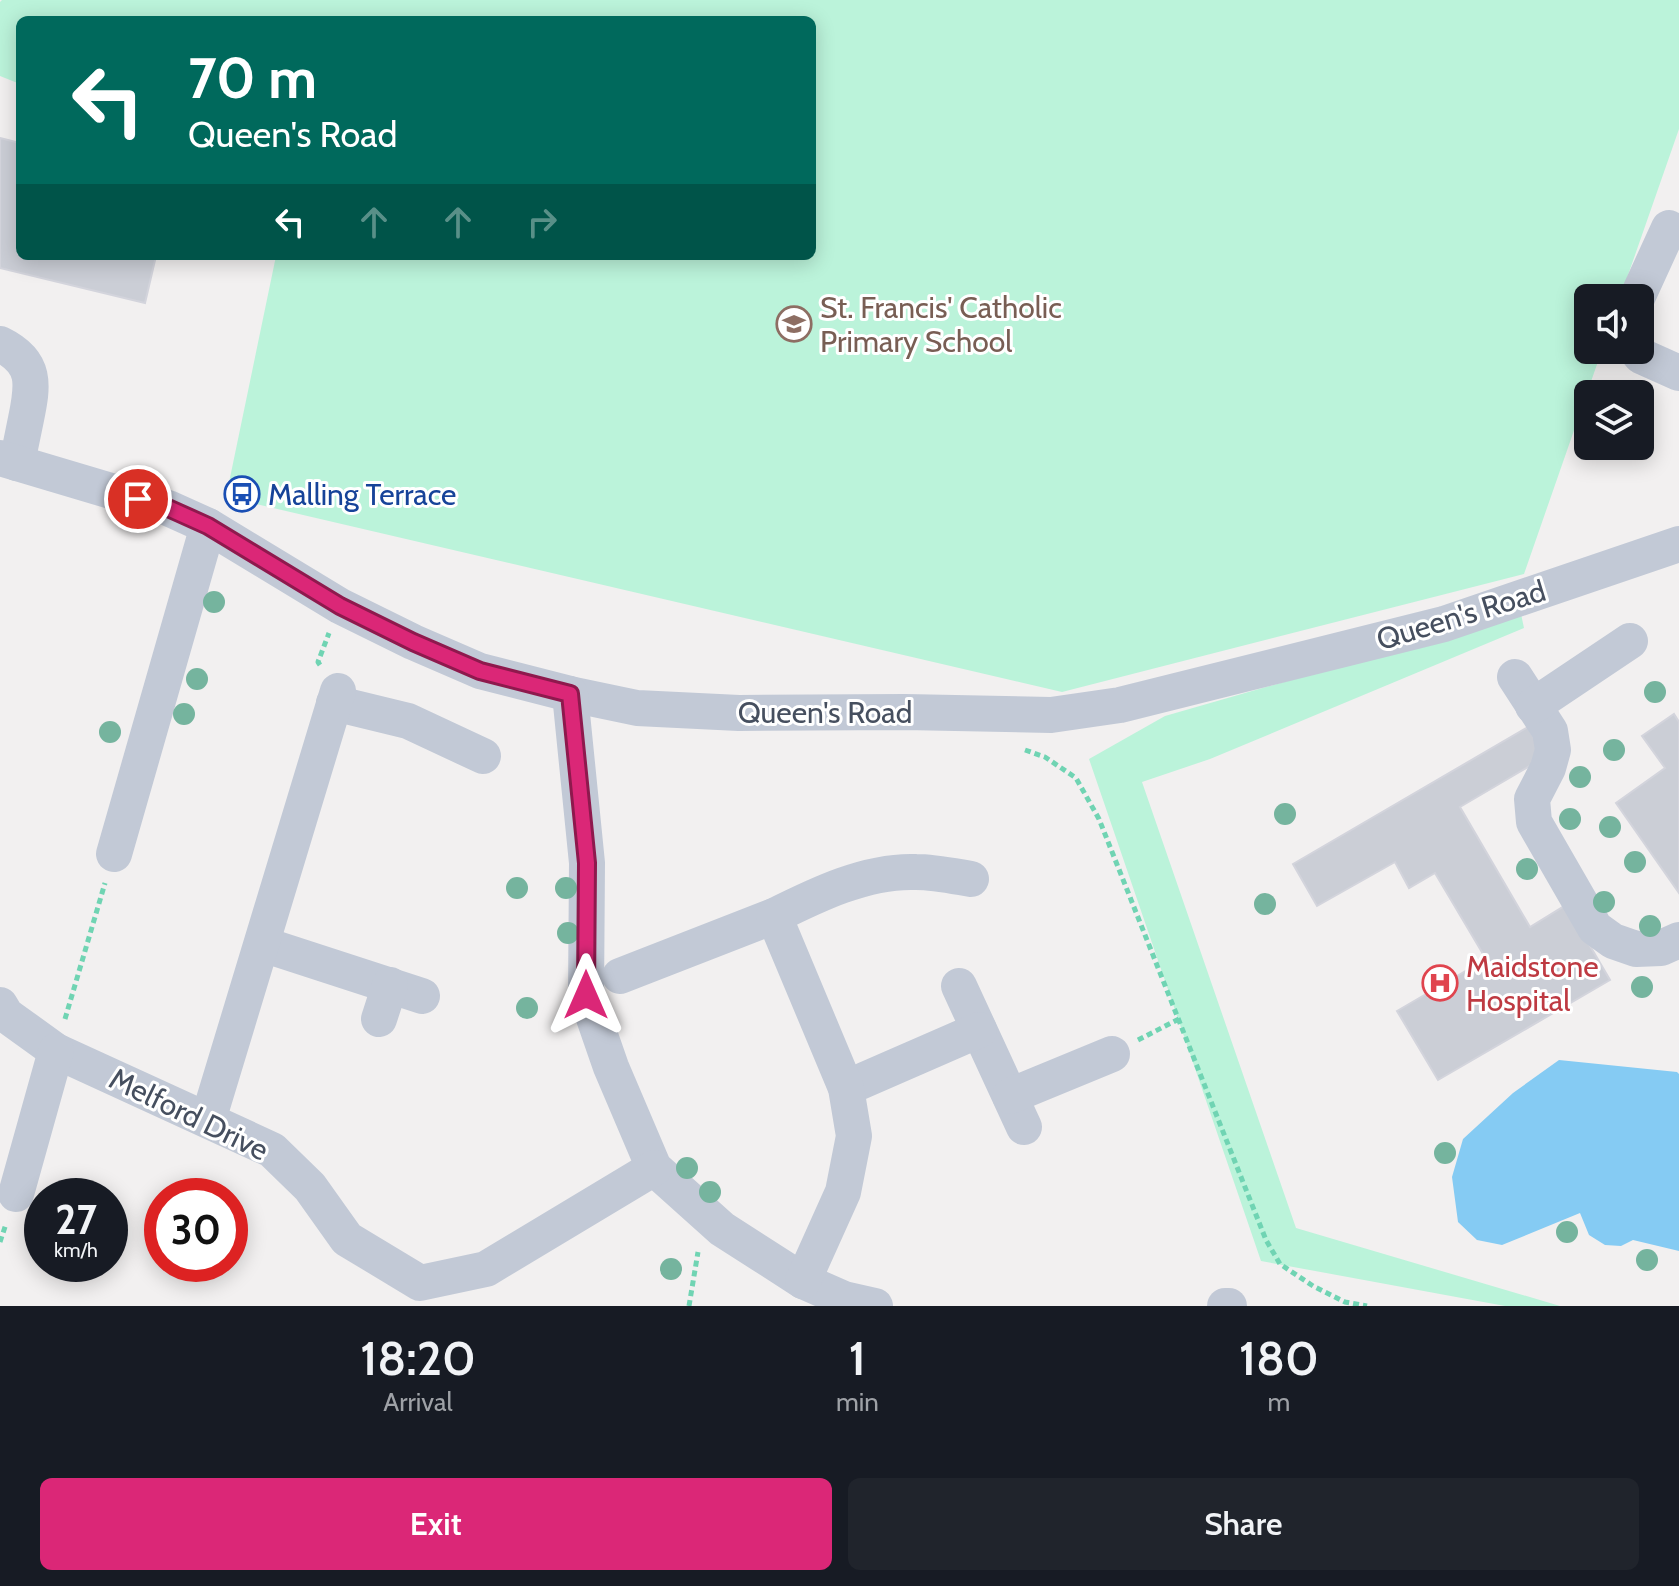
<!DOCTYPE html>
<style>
body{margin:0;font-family:Cabin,sans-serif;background:#20242c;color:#f1f3f6;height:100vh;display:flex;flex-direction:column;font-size:30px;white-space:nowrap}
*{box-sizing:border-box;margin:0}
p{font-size:26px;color:#9ea1a6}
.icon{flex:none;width:44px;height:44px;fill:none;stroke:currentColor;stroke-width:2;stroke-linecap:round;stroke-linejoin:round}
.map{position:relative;height:1306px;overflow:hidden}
.panel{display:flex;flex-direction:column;background:#171b24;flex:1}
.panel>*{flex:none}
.banner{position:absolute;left:16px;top:16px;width:800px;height:244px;border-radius:12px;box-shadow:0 4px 20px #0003;background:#00695c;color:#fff;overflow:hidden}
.buttons{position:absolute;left:1574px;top:284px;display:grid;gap:16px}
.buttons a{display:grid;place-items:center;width:80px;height:80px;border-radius:12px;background:#171b24;box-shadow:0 4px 20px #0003;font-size:40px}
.speed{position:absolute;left:24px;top:1178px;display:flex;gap:16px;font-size:40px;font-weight:700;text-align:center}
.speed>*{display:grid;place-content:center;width:104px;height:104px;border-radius:50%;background:#171b24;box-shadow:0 4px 20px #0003;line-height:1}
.speed small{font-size:20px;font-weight:400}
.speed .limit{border:12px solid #d22;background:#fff;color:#111}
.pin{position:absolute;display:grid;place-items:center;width:68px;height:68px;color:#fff;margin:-34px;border:4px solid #fff;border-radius:50%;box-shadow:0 2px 8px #0007}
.me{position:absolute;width:88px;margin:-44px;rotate:0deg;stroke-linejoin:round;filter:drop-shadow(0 0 6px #0008)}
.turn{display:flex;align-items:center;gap:28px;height:168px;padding:0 40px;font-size:36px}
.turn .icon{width:104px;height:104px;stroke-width:2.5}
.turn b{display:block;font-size:56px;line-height:68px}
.lanes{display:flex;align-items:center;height:76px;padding:0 40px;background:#0003;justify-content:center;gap:40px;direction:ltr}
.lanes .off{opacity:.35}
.eta{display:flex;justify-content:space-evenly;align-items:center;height:136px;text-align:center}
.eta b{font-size:48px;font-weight:600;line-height:56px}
.primary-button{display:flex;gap:16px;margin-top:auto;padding:16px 40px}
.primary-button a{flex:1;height:92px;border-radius:12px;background:#db2777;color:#fff;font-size:32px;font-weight:600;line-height:92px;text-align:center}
.primary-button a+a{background:#20242c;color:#f1f3f6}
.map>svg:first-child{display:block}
</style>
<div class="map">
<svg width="1679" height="1306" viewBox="0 0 1679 1306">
<rect width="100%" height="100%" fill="#f2f0f0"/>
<!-- green -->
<g fill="#bbf3da">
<polygon points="2,0 1679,0 1679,129 1620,298 1588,298 1588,350 1602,350 1524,574 1062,692 226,497 276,256 812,256 812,20 20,20 20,84 0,76 0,2"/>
<polygon points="1521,614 1524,628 1210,759 1142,782 1296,1228 1560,1306 1505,1306 1261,1261 1089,759 1165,716"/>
</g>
<!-- water -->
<polygon fill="#85cbf3" points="1559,1060 1677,1072 1679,1074 1679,1251 1633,1240 1621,1246 1605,1245 1589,1235 1580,1213 1502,1245 1477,1240 1458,1222 1452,1177 1463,1139 1513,1093"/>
<!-- building -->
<g fill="#cbced6" stroke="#d3d4dc" stroke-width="2">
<polygon points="0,138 20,143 20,256 156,256 145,303 0,268"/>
<polygon points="1674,714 1679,722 1679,893 1616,803 1665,768 1642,736"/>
<polygon points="1528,727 1545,757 1460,807 1530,927 1566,905 1610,980 1438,1080 1397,1011 1486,959 1435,873 1409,888 1395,862 1317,906 1293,864"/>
</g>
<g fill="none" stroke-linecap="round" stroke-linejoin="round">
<!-- path -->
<g stroke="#70d4b3" stroke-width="5" stroke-dasharray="6 4" stroke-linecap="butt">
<polyline points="320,665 318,662 329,633"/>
<polyline points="1025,750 1045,757 1076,778 1099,819 1266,1240 1280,1264 1313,1286 1345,1302 1367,1306"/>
<polyline points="65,1019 105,883"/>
<polyline points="1138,1040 1179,1019"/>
<polyline points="0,1242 6,1224"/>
<polyline points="689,1306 698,1252"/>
</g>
<!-- minor -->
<g stroke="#c2c9d6" stroke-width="36">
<polyline points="1637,298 1669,228"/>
<path d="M0 344C37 362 33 385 26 419 23 434 20 448 17 463"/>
<polyline points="1636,350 1641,356 1679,373"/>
<polyline points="0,458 168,508 208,526 340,606 413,642 480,671 570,694 637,708 739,713 905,712 1051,715 1120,705 1444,624 1679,544"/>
<polyline points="1515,677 1550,731 1553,750 1548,768 1532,799 1534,822 1595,928 1613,941 1636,949 1661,948 1679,940"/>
<polyline points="570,694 587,863 586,995 611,1067 654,1168 722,1229 803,1281 844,1299 875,1306"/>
<polyline points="334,703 408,721 483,756"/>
<polyline points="1533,706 1630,641"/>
<polyline points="114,854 208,526"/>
<polyline points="262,944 422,996"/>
<polyline points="620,976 774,916"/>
<polyline points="959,986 1024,1127"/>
<polyline points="0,1005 6,1015 56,1051 272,1150 310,1187 347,1239 420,1283 486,1269 654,1168"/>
<polyline points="379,1019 390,985"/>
<polyline points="846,1088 979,1030"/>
<polyline points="1010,1096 1112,1054"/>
<polyline points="208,1120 338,691"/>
<polyline points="16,1194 56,1051"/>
<path d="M803 1281 843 1192 854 1136 846 1088 774 916C816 895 867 870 916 872 934 872 953 876 971 879"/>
<polyline points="1225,1306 1229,1306"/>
</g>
</g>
<!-- trees -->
<g fill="#75b49e">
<circle cx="214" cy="602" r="11"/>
<circle cx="197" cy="679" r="11"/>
<circle cx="1655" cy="692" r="11"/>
<circle cx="184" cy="714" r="11"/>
<circle cx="110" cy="732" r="11"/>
<circle cx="1614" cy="750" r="11"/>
<circle cx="1580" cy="777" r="11"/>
<circle cx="1285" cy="814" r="11"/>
<circle cx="1570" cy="819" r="11"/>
<circle cx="1610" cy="827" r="11"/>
<circle cx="1635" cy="862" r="11"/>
<circle cx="1527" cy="869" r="11"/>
<circle cx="517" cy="888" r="11"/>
<circle cx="566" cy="888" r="11"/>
<circle cx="1604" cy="902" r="11"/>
<circle cx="1265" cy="904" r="11"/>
<circle cx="1650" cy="926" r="11"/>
<circle cx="568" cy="933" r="11"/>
<circle cx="1642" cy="987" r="11"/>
<circle cx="527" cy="1008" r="11"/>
<circle cx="1445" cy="1153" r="11"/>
<circle cx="687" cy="1168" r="11"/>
<circle cx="710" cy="1192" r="11"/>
<circle cx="1567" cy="1232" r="11"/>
<circle cx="1647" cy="1260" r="11"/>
<circle cx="671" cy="1269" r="11"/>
</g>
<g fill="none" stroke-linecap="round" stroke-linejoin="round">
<defs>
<polyline id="route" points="138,499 168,508 208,526 340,606 413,642 480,671 570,694 587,863 586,995"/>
</defs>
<!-- route casing -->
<use href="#route" stroke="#8e194d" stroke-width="20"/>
<!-- route -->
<use href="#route" stroke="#db2777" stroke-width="14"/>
</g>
<!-- icons -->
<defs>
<symbol id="school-ring" viewBox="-11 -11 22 22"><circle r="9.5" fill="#fff" stroke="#8d6e63" stroke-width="1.5"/><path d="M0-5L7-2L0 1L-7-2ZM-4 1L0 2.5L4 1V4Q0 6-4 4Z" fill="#8d6e63"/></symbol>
<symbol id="bus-ring" viewBox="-11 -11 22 22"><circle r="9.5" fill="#fff" stroke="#1a4fb4" stroke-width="1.5"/><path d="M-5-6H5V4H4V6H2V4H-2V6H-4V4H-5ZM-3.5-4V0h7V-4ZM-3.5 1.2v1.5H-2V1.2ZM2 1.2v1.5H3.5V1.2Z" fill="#1a4fb4"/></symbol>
<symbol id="hospital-ring" viewBox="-11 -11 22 22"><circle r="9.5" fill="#fff" stroke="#e0444e" stroke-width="1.5"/><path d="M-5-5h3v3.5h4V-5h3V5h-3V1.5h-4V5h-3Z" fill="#e0444e"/></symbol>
</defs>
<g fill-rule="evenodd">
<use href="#school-ring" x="774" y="304" width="40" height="40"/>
<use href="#bus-ring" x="222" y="474" width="40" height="40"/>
<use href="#hospital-ring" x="1420" y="963" width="40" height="40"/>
</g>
<g text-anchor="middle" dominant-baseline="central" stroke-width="6" stroke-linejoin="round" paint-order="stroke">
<!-- education labels -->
<g font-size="30" fill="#785e54" stroke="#fff" text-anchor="start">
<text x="820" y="307">St. Francis' Catholic<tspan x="820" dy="34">Primary School</tspan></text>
</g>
<!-- transit labels -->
<g font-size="30" fill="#164399" stroke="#fff" text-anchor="start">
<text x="268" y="494">Malling Terrace</text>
</g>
<!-- street labels -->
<g font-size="30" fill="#464f5f" stroke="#fff">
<text transform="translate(1461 615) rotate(-17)">Queen's Road</text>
<text x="825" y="712">Queen's Road</text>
<text transform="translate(189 1114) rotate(26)">Melford Drive</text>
</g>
<!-- health labels -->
<g font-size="30" fill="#be3a42" stroke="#fff" text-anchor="start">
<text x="1466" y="966">Maidstone<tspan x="1466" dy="34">Hospital</tspan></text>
</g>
</g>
</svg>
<div class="buttons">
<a><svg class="icon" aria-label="sound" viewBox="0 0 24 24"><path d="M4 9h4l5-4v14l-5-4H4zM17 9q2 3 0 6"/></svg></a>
<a><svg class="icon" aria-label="layers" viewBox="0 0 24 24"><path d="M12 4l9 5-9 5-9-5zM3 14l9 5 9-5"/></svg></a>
</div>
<div class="speed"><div>27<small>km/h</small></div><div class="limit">30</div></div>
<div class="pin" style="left:138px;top:499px;background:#d93025"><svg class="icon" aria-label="arrive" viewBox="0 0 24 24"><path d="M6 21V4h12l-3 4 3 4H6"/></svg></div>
<svg class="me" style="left:586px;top:995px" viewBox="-20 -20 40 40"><path d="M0-17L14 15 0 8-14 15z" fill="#db2777" stroke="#fff" stroke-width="4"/></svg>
<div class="banner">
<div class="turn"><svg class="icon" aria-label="left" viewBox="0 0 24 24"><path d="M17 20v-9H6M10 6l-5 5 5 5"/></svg><div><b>70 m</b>Queen's Road</div></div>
<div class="lanes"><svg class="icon" aria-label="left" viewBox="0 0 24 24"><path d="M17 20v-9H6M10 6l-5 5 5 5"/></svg><svg class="icon off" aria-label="ahead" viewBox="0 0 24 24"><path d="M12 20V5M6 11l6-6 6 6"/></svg><svg class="icon off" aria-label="ahead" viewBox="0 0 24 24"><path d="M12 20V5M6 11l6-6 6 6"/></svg><svg class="icon off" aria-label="right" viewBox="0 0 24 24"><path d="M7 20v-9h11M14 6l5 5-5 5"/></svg></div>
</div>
</div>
<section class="panel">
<div class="eta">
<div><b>18:20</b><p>Arrival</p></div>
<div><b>1</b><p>min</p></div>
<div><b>180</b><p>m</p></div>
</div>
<div class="primary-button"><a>Exit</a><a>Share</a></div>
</section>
